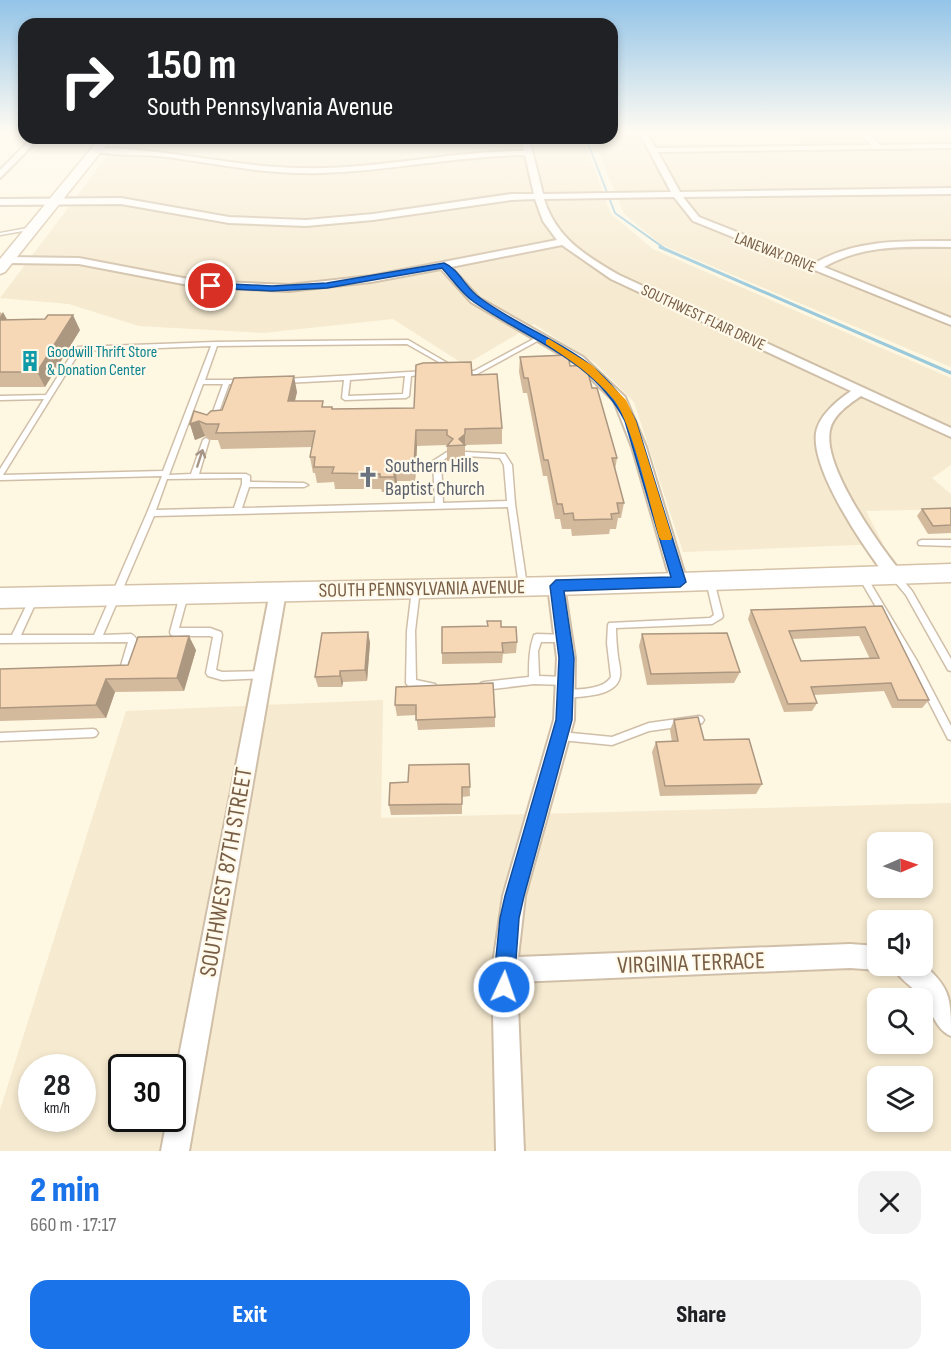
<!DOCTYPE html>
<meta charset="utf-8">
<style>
body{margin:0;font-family:"Sofia Sans Condensed",sans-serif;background:#f2f2f2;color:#202124;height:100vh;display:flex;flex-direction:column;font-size:22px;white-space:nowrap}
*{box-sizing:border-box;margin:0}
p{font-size:20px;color:#757577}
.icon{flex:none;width:33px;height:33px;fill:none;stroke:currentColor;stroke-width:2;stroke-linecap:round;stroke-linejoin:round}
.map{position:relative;height:1151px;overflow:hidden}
.sheet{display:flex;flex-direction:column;background:#fff;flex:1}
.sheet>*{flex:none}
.hud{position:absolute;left:18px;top:18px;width:600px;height:126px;border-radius:18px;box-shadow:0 3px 9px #0003;background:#202124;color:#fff;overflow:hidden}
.needle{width:39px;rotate:88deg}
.buttons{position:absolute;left:867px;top:832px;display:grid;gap:12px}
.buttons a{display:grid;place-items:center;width:66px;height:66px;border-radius:12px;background:#fff;box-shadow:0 3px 9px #0003;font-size:30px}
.speed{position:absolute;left:18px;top:1054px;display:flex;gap:12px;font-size:30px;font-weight:700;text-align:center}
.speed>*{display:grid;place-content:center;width:78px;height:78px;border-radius:50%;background:#fff;box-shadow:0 3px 9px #0003;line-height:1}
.speed small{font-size:15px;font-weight:400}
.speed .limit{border:3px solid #111;border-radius:9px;background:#fff;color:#111}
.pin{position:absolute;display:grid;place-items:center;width:51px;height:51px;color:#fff;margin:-26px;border:3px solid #fff;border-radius:50%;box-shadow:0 2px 6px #0007}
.me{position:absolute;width:66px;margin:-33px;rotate:3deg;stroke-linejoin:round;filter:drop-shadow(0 0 4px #0008)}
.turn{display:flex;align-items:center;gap:21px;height:126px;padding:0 30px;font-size:27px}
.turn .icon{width:78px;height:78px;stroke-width:2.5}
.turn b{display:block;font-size:42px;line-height:51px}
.round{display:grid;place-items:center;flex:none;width:63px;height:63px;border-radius:18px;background:#f2f2f2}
.headline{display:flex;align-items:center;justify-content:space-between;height:102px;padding:0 30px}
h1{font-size:36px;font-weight:800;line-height:45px;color:#1a73e8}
.button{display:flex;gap:12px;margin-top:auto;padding:12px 30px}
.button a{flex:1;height:69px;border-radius:18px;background:#1a73e8;color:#fff;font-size:24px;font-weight:800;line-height:69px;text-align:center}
.button a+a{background:#f2f2f2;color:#202124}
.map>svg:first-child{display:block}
</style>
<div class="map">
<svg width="951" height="1151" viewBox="0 0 951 1151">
<rect width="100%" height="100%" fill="#fef7e2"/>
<!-- residential -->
<g fill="#f6ead0" fill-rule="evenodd">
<polygon points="612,132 951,132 951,367 662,245 624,214 593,138 612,138"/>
<polygon points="121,138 583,138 611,214 653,249 951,378 951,465 932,478 951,494 951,509 866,511 883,544 683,552 634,402 595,363 534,324 465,365 393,319 263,333 139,326 69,304 0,298"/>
<path d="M383 700 381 818 951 803V1151H0V1110L126 711ZM878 843H922V888H878ZM878 921H922V966H878ZM878 999H922V1044H878ZM32 1068H82V1119H32ZM122 1068H172V1119H122ZM878 1077H922V1122H878Z"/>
</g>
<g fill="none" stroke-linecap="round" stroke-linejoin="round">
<!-- stream-far1 -->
<polyline stroke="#9ac9dc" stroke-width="2" points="586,138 615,213 664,248"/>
<!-- stream -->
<polyline stroke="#9ac9dc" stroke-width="3" points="660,247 951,373"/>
<defs>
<g id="service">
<polygon points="33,227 35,227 35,229 0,235 0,233"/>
<polygon points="541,335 543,336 543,338 477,374 461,375 458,373 461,371 474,371"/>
<path d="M408 340 456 368 453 370 451 369 407 344 217 346 205 380H242L245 382 242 384H229L216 420 213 422 210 420 223 384H203L169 475 191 474 203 440 206 438 209 440 199 474H246L250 476V482L304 483 308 485 304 487H249L242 508 435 503 433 461 447 452 451 454 441 462 443 503 507 501 504 465 500 458 465 456 461 454 465 452 505 454 512 465 515 504 527 586 526 588H520L519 586 508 507 154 516 103 635 131 634C135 636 136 638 137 641L127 674 120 677 117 676 115 673 117 670 120 669 128 642 0 643V635H12L31 596H37L38 598 21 635H94L147 513 162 476 0 480V469L44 399 0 400V396L46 395 75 349 78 347 215 342ZM211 346 163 471 3 475 80 351ZM242 478V484L234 508 156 510 167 479Z"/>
<path d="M427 371 429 372V374L411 376 409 396 406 398 345 400 342 398 344 380 285 383 282 381 285 379ZM405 376 403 394 348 396 350 380Z"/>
<polygon points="922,540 951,540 951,546 919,545 918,543 919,541"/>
<polygon points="894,572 897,573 912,591 951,659 951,671 948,670 906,595 891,577 890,575 891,573"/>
<polygon points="862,573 865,574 917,661 951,726 951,740 948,739 911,667 858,576"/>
<path d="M710 578 713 579 714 581 723 616 722 618 712 624 616 628C616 638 617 648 618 657 619 663 621 670 620 676 617 697 582 696 566 698L563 697 561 694 563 691 566 690C580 689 603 690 611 677L607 643 608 625 609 623 710 618 714 615 706 581 707 579Z"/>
<polygon points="416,586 419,587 420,589 415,631 416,680 435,684 437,687 435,690 432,691 411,687 408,686 406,683 407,631 412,589 413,587"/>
<polygon points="184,592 187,593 188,595 179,628 210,628 221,632 222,635 216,670 222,672 262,671 265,672 267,675 265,678 222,680 208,676 206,673 213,637 210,636 174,636 171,635 170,632 180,595 181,593"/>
<path d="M537 634 567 635 568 638 567 641 564 642H541L538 651 539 676 566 677 569 678 571 681 569 684 566 685 534 684 484 690 481 689 479 686 481 683 484 682 529 677C529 662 529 649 534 635Z"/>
<polygon points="699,716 702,717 704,720 702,723 699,724 649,731 612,745 561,740 558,739 556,736 558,733 561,732 612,737 649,723"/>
<polygon points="93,729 96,730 98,733 96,736 93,737 0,741 0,733"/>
</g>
<g id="minor">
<path d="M639 132H647L655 148 871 145 858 132H867L880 145 951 144V148L658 152 680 192 951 188V194L683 197 699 217 815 263C857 239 904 241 951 241V247C908 247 863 244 824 267L951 318V325L693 221 674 197 544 199C556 238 586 256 619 275L951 428V437L861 396C849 404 833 415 830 430 822 466 878 543 900 571L902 575 900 579H888C865 549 811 471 816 433 819 415 837 401 851 391L611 279 562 245 451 267 479 298 583 357 625 397 646 447 687 582 685 586H673L671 582 632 447 614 401 575 363 471 302 441 269 371 282 289 291 199 287 79 264 8 263 3 260 8 257 79 258 199 281 289 285 371 276 557 240 543 221 535 199 511 200 373 220 306 226 229 223 121 204 0 205V199L121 198 229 217 306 220 373 214 511 194H534L525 155C456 156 389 171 321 173 269 175 218 164 167 157 143 154 118 156 94 152L97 148C166 148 232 167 301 168 376 170 449 151 524 151L521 138H529L543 194 671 192Z"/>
<polygon points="32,138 40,138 0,178 0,170"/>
<polygon points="556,580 562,581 564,586 575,658 574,720 525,896 518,957 850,944 878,946 878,966 887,966 878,970 850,968 517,982 524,1151 496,1151 492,970 503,896 554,720 557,658 548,586 550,581"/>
<polygon points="278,586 284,587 286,592 189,1151 161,1151 167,1119 172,1119 172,1092 270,592 272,587"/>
<path d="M922 963C951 988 951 999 951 1036 936 1030 932 1011 922 998 913 986 898 979 893 966H922Z"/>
</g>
<g id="secondary">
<polygon points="100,138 112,138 5,272 0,274 0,259"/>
<polygon points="951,564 951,582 556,595 0,608 0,588 556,577"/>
</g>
</defs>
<!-- service casing -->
<use href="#service" stroke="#d0bfa8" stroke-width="3"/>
<!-- minor casing -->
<use href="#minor" stroke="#d0bfa8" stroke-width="4"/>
<!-- secondary casing -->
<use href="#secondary" stroke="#d6c2a7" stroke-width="3"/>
<!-- service -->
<use href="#service" fill="#fff" fill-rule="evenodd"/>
<!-- minor -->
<use href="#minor" fill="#fff" fill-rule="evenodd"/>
<!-- secondary -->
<use href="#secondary" fill="#fff" fill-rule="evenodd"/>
</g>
<!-- wall -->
<g fill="#d4ba9d" fill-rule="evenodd">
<polygon points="0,312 8,320 80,330 45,387 0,387"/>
<polygon points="520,357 570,366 592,388 617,458 615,470 624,503 621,518 618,518 616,529 610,529 609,534 572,536 571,529 562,529 560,519 555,519 547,476 543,476 527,393 523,393 519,372"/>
<polygon points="472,375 502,428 502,444 465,445 465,460 447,461 447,445 417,446 415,481 397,481 396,492 382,492 381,489 335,489 334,482 317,483 315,473 313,473 310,457 312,447 221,449 218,440 211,440 205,436 195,440 190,424 207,415 297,392 295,401 324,407 332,407 333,409 414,408"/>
<polygon points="951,508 951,533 928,534 917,516 922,509"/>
<path d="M882 606 929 700 922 708H892L884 691 814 695 817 703 812 711 784 712 748 619 751 610ZM859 636 870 659 801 661 792 639Z"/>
<polygon points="501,627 517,642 516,653 503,654 502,663 442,664 442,653"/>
<polygon points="368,632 370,643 367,681 343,682 342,687 318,687 315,677"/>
<polygon points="642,634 740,672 734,683 647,685 639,646"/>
<polygon points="196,650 184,691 115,692 106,718 0,721 0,669 128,665"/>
<polygon points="396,687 495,717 495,727 418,730 416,715 397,716 395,705"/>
<polygon points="674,720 704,740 762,784 756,794 660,796 652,752 656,742 672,742 670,730"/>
<polygon points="469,764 470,796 462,797 462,814 391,815 389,805 408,782"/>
</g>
<!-- shaded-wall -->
<g fill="#ac9780">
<polygon points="3,312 11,327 0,326 0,317"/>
<polygon points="73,315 80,330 45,387 37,372"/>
<polygon points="294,376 297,392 291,416 288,401"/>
<polygon points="199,421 205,436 195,440 190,424"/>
<polygon points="416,430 417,446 415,481 414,465"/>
<polygon points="465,434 465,450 465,445 459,439"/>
<polygon points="395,466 397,481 396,492 394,477"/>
<polygon points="368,632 370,643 367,681 365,670"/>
<polygon points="189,636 196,650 184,691 177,678"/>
<polygon points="340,671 343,682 342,687 340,676"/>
<polygon points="106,679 115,692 106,718 96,705"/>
</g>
<!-- building -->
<g fill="#f6d8b7" stroke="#ac9780" stroke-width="1.5" fill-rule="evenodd">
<polygon points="48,315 73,315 37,372 0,372 0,320 45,319"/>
<polygon points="568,355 570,366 586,365 592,388 597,388 617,458 612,458 624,503 617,503 619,513 611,514 612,519 574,520 573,513 564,514 562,504 557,504 548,460 544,460 528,378 524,378 520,357"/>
<polygon points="471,362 472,375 497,374 502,428 465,429 465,434 459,439 465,445 447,446 453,439 447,435 447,430 416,430 414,465 395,466 394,477 380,477 380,474 332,473 334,467 314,467 315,457 310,457 315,431 216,433 219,424 206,424 199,421 190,424 194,411 207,415 211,411 222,410 234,378 294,376 288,401 323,401 322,407 332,407 332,409 414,408 416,365 423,363"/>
<polygon points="951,508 951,525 933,526 922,509"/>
<path d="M882 606 929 700H898L891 683 811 687 817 703 788 704 751 610ZM865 627 879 658 801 661 789 631Z"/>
<polygon points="487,621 501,621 501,627 516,627 517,642 502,643 503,652 442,653 442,627 488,626"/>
<polygon points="368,632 365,670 340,671 340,676 315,677 322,633"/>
<polygon points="727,633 740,672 651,674 642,634"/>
<polygon points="189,636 177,678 106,679 96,705 0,708 0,669 128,665 138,637"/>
<polygon points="493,683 495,717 416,720 416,705 395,705 396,687"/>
<polygon points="698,717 704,740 749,739 762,784 665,786 656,742 678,741 674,720"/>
<polygon points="469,764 470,787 462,787 462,804 389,805 390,783 408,782 409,765"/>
</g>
<!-- one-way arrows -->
<defs><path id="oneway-shaft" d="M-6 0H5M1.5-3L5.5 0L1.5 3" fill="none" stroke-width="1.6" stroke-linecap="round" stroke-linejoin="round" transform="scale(1.5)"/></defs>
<use stroke="#a79687" href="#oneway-shaft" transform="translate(200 458) rotate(-72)"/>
<!-- sky -->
<linearGradient id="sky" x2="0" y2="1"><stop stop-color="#93c4e8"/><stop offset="0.45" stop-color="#fffbf2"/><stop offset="1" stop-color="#fffbf2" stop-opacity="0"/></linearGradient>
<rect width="951" height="294" fill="url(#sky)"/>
<!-- route -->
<path fill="#1a73e8" stroke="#114b97" stroke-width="1.5" d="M444 263C459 269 466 289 480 298 540 342 598 348 636 421L686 582 680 587 564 591 574 658 572 720 524 896 519 918 514 987 511 994 504 997 496 994 493 987 500 918 505 896 556 720 559 658 550 586 556 580 671 577 625 421C593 358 528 340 474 302 462 294 452 279 442 268L327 288 272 291 211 288 207 286 211 283 272 286 327 283Z"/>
<!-- slow -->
<path fill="#f59e0b" d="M549 339 593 366 626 400 636 421 672 537 671 540H661L659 537C650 505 632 423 614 400 594 376 571 360 546 344V340Z"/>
<!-- icons -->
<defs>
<symbol id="building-bare" viewBox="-9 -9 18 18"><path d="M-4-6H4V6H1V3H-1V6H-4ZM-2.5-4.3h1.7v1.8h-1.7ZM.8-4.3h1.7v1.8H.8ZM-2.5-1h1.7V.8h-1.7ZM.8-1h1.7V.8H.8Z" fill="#0f9aa8" stroke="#fff9ea" stroke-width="2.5" paint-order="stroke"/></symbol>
<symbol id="church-bare" viewBox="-9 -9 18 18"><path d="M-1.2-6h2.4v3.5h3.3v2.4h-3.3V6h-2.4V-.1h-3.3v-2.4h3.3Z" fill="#6b7280" stroke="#fff9ea" stroke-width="2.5" paint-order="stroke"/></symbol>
</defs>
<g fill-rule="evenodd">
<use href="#building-bare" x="15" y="346" width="30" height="30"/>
<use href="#church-bare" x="353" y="462" width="30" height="30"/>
</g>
<g text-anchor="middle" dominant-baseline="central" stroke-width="4.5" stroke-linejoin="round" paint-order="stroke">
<!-- far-street labels -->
<g font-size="16" fill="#785e46" stroke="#fff9ea">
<text transform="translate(775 253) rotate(21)">LANEWAY DRIVE</text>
<text transform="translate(703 318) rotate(25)">SOUTHWEST FLAIR DRIVE</text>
</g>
<!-- far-culture labels -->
<g font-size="16" fill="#0d838f" stroke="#fff9ea" text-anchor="start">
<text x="47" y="352">Goodwill Thrift Store<tspan x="47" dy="18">&amp; Donation Center</tspan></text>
</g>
<!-- worship labels -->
<g font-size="20" fill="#5b616d" stroke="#fff9ea" text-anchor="start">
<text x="385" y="466">Southern Hills<tspan x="385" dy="23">Baptist Church</tspan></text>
</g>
<!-- street labels -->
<g font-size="20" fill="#785e46" stroke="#fff9ea">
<text transform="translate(422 589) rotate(-1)">SOUTH PENNSYLVANIA AVENUE</text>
</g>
<!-- near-street labels -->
<g font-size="24" fill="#785e46" stroke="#fff9ea">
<text transform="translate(226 872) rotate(-80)">SOUTHWEST 87TH STREET</text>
<text transform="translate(691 963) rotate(-2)">VIRGINIA TERRACE</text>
</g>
</g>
</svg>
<div class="buttons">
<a><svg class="needle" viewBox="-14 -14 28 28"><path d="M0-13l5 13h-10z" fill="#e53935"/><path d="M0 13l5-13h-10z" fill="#757577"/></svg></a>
<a><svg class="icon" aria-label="sound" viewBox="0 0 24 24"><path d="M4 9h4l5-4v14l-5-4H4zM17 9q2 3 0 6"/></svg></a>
<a><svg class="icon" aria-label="search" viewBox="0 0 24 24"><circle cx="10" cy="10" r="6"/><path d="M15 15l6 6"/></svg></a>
<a><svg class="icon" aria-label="layers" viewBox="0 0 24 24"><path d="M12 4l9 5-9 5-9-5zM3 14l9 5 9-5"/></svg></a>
</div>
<div class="speed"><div>28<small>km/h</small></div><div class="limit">30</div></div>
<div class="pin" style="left:211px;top:286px;background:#d93025"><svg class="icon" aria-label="arrive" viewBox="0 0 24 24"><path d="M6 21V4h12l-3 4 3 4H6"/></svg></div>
<svg class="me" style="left:504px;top:987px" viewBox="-20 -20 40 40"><circle r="17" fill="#1a73e8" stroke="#fff" stroke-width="3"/><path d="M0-11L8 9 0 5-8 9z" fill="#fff"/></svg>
<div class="hud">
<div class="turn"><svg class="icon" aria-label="right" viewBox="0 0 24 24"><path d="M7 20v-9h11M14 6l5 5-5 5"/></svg><div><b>150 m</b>South Pennsylvania Avenue</div></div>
</div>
</div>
<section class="sheet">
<div class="headline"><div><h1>2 min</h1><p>660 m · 17:17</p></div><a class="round"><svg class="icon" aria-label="close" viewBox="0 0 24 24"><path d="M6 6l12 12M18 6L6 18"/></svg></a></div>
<div class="button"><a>Exit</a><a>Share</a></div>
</section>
